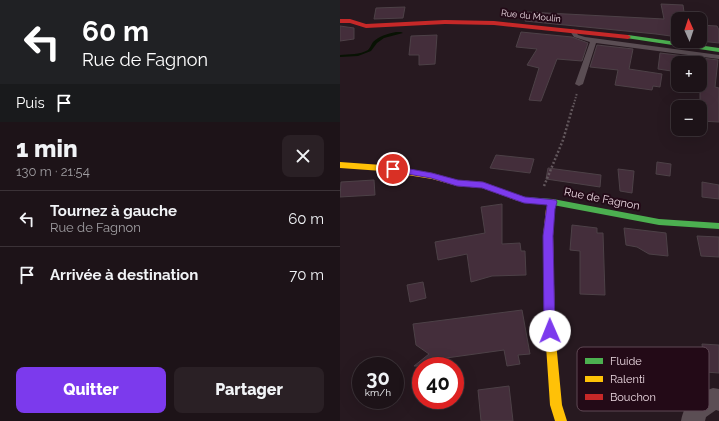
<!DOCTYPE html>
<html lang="fr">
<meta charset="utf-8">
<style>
body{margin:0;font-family:Raleway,sans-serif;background:#2a2025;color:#f1f3f6;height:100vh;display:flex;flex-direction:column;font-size:15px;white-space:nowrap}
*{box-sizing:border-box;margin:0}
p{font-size:13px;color:#a09ea2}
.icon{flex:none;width:22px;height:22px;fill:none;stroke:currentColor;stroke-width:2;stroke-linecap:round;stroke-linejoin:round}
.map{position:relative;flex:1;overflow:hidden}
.details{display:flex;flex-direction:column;background:#1d1318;width:340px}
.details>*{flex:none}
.guide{background:#202124;color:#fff;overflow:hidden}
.needle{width:26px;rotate:357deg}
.tools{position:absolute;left:331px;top:12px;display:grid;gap:8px}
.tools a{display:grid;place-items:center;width:36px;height:36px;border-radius:8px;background:#1d1318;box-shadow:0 4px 16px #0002,0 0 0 1px #3b3237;font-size:20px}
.speed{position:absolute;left:12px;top:357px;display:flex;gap:8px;font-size:20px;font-weight:700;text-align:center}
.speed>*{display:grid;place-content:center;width:52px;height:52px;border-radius:50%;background:#1d1318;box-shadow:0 4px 16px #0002,0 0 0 1px #3b3237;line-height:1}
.speed small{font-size:10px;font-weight:400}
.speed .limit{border:6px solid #d22;background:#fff;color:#111}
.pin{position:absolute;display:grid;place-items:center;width:34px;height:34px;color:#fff;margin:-17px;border:2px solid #fff;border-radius:50%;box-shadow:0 1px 4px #0007}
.me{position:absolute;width:44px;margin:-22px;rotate:359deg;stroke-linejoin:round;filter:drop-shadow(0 0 3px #0008)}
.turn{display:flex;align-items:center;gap:14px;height:84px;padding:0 16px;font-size:18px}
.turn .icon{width:52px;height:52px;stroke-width:2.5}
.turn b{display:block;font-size:28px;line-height:34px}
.then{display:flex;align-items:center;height:38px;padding:0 16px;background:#0003;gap:8px;font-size:15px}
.round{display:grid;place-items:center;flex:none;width:42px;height:42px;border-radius:8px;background:#2a2025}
.summary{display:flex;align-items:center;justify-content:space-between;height:68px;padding:0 16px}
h1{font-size:24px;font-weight:800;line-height:30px}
.button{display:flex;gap:8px;margin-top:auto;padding:8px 16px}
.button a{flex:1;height:46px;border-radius:8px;background:#7c3aed;color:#fff;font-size:16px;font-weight:800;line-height:46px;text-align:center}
.button a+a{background:#2a2025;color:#f1f3f6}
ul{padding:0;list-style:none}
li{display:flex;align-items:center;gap:12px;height:56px;padding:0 16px;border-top:1px solid #3b3237}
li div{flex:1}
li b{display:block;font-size:15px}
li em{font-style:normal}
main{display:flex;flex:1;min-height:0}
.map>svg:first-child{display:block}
</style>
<main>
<section class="details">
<div class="guide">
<div class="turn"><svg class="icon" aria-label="left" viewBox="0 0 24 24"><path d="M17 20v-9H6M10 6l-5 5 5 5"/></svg><div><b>60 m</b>Rue de Fagnon</div></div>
<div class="then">Puis<svg class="icon" aria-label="arrive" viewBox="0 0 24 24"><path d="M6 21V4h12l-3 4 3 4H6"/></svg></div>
</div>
<div class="summary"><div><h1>1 min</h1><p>130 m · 21:54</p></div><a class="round"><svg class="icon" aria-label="close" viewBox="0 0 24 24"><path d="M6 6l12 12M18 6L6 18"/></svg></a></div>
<ul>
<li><svg class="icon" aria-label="left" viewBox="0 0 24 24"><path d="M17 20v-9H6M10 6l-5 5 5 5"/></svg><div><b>Tournez à gauche</b><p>Rue de Fagnon</p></div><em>60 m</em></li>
<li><svg class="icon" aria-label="arrive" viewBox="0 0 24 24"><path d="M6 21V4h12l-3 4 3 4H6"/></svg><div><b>Arrivée à destination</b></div><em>70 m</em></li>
</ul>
<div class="button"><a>Quitter</a><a>Partager</a></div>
</section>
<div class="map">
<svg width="379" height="421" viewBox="0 0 379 421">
<rect width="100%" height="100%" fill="#271920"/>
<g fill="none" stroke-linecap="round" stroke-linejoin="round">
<!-- stream -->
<path fill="#081203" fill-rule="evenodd" d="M56 32H61L63 33 44 38 37 43 31 51 18 56 0 57V55C9 54 20 55 28 50 30 48 31 45 33 42 39 36 47 34 56 32Z"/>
</g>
<!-- building -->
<g fill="#442e3b" stroke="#4d4147">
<polygon points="321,4 343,5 345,19 338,19 338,37 316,34 185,21 187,12 324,19"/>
<polygon points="65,7 63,18 34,19 36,8"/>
<polygon points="360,25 377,26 379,30 379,43 360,41"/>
<polygon points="0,26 14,28 14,39 0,41"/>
<polygon points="181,32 232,37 248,43 242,61 217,59 201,101 189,100 199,68 187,65 197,49 176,47"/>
<polygon points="97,35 95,64 79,65 79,55 69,55 71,36"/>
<polygon points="257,45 293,49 289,69 322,74 320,87 313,86 312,90 275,85 278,70 250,67"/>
<polygon points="320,53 378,60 375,87 379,88 379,122 360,121 360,63 338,63 338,72 318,69"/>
<polygon points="156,155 194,159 190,173 150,168"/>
<polygon points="317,162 331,164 330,176 316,174"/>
<polygon points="208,168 261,175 260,187 206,179"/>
<polygon points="278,169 294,171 292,193 280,191"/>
<polygon points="34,180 35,195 0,197 1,182"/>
<polygon points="362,182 379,185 379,199 362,197"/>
<polygon points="162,204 162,244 180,243 181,251 185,251 186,275 152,276 131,282 127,254 98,260 95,242 145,233 141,207"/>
<polygon points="232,225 257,228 257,233 263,233 265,295 240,294 240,251 230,250"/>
<polygon points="284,228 326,233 328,256 309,254 297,247 286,245"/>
<polygon points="357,236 379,237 379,257 361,256"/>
<polygon points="83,282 86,298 70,302 67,285"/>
<polygon points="182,310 190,354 178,355 180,364 167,366 164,350 99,359 100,366 74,366 89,354 76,345 73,324"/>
<polygon points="362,344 379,345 379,373 365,372"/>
<polygon points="169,386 173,421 141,421 138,390"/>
</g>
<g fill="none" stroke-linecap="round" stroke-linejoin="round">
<!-- path-far1 -->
<polyline stroke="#62575c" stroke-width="2" stroke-dasharray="1.5 1.5" stroke-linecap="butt" points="233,107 237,93"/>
<!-- path -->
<polyline stroke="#62575c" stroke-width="2.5" stroke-dasharray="2 2" stroke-linecap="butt" points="204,186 223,140 233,106"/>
<!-- lane -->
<polygon fill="#5b4e54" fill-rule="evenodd" points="233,29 235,30 238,35 245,37 379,55 379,59 256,43 243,84 239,86 235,84 250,42 234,37 230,31"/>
<!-- street -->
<path fill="#5b4e54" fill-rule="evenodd" d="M373 388 379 389V411L376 410 366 417 365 421H341C345 401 354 395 373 388Z"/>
<!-- fast -->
<g fill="#4caf50" fill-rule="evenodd">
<polygon points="288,35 379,48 379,52 286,38 286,36"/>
<polygon points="178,195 185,197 213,199 319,219 379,223 379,229 319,225 213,205 184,203 175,200 174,198"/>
</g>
<!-- slow -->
<g fill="#ffc107" fill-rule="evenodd">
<polygon points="0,162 42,165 92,173 117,180 143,182 181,196 182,198 178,201 142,188 117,186 92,179 42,171 0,168"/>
<polygon points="213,199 217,202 214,209 213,236 215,331 222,405 227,421 215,421 210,405 205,331 203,236 206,209 210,200"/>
</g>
<!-- jam -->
<polygon fill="#c62828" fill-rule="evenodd" points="0,19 10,19 26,24 105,20 154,21 288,35 291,37 288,39 154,25 105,24 26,28 10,23 0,23"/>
</g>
<!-- route -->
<polygon fill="#7c3aed" stroke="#51269a" points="53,166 92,173 118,180 143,182 185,197 216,200 217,202 215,209 213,236 215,331 213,334 210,336 206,334 204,331 203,236 207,205 184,203 142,188 117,186 91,178 50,171 48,169 50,167"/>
<g text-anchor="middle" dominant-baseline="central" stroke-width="4" stroke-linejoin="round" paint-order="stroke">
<!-- far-street labels -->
<g font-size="9" fill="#ebd8e1" stroke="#230a17">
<text transform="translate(191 16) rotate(6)">Rue du Moulin</text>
</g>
<!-- street labels -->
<g font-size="11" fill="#ebd8e1" stroke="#230a17">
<text transform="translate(262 199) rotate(11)">Rue de Fagnon</text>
</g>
</g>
<!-- legend -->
<rect x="237" y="347" width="132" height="64" rx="6" fill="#230a17" stroke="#5f4854" stroke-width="1"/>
<rect x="245" y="358" width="18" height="6" fill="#4caf50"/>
<rect x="245" y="376" width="18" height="6" fill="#ffc107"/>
<rect x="245" y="394" width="18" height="6" fill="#c62828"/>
<g font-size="11" fill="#ebd8e1">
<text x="270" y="365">Fluide</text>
<text x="270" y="383">Ralenti</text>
<text x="270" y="401">Bouchon</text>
</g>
</svg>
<div class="tools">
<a><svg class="needle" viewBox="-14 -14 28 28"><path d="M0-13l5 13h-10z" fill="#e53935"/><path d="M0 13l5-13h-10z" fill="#a09ea2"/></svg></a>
<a>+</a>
<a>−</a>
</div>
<div class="speed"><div>30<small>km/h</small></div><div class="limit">40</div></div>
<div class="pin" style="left:53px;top:169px;background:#d93025"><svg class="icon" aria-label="arrive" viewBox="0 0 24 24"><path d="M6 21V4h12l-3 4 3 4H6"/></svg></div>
<svg class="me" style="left:210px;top:331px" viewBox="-20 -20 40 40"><circle r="19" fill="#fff"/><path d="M0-13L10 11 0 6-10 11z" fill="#7c3aed"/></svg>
</div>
</main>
